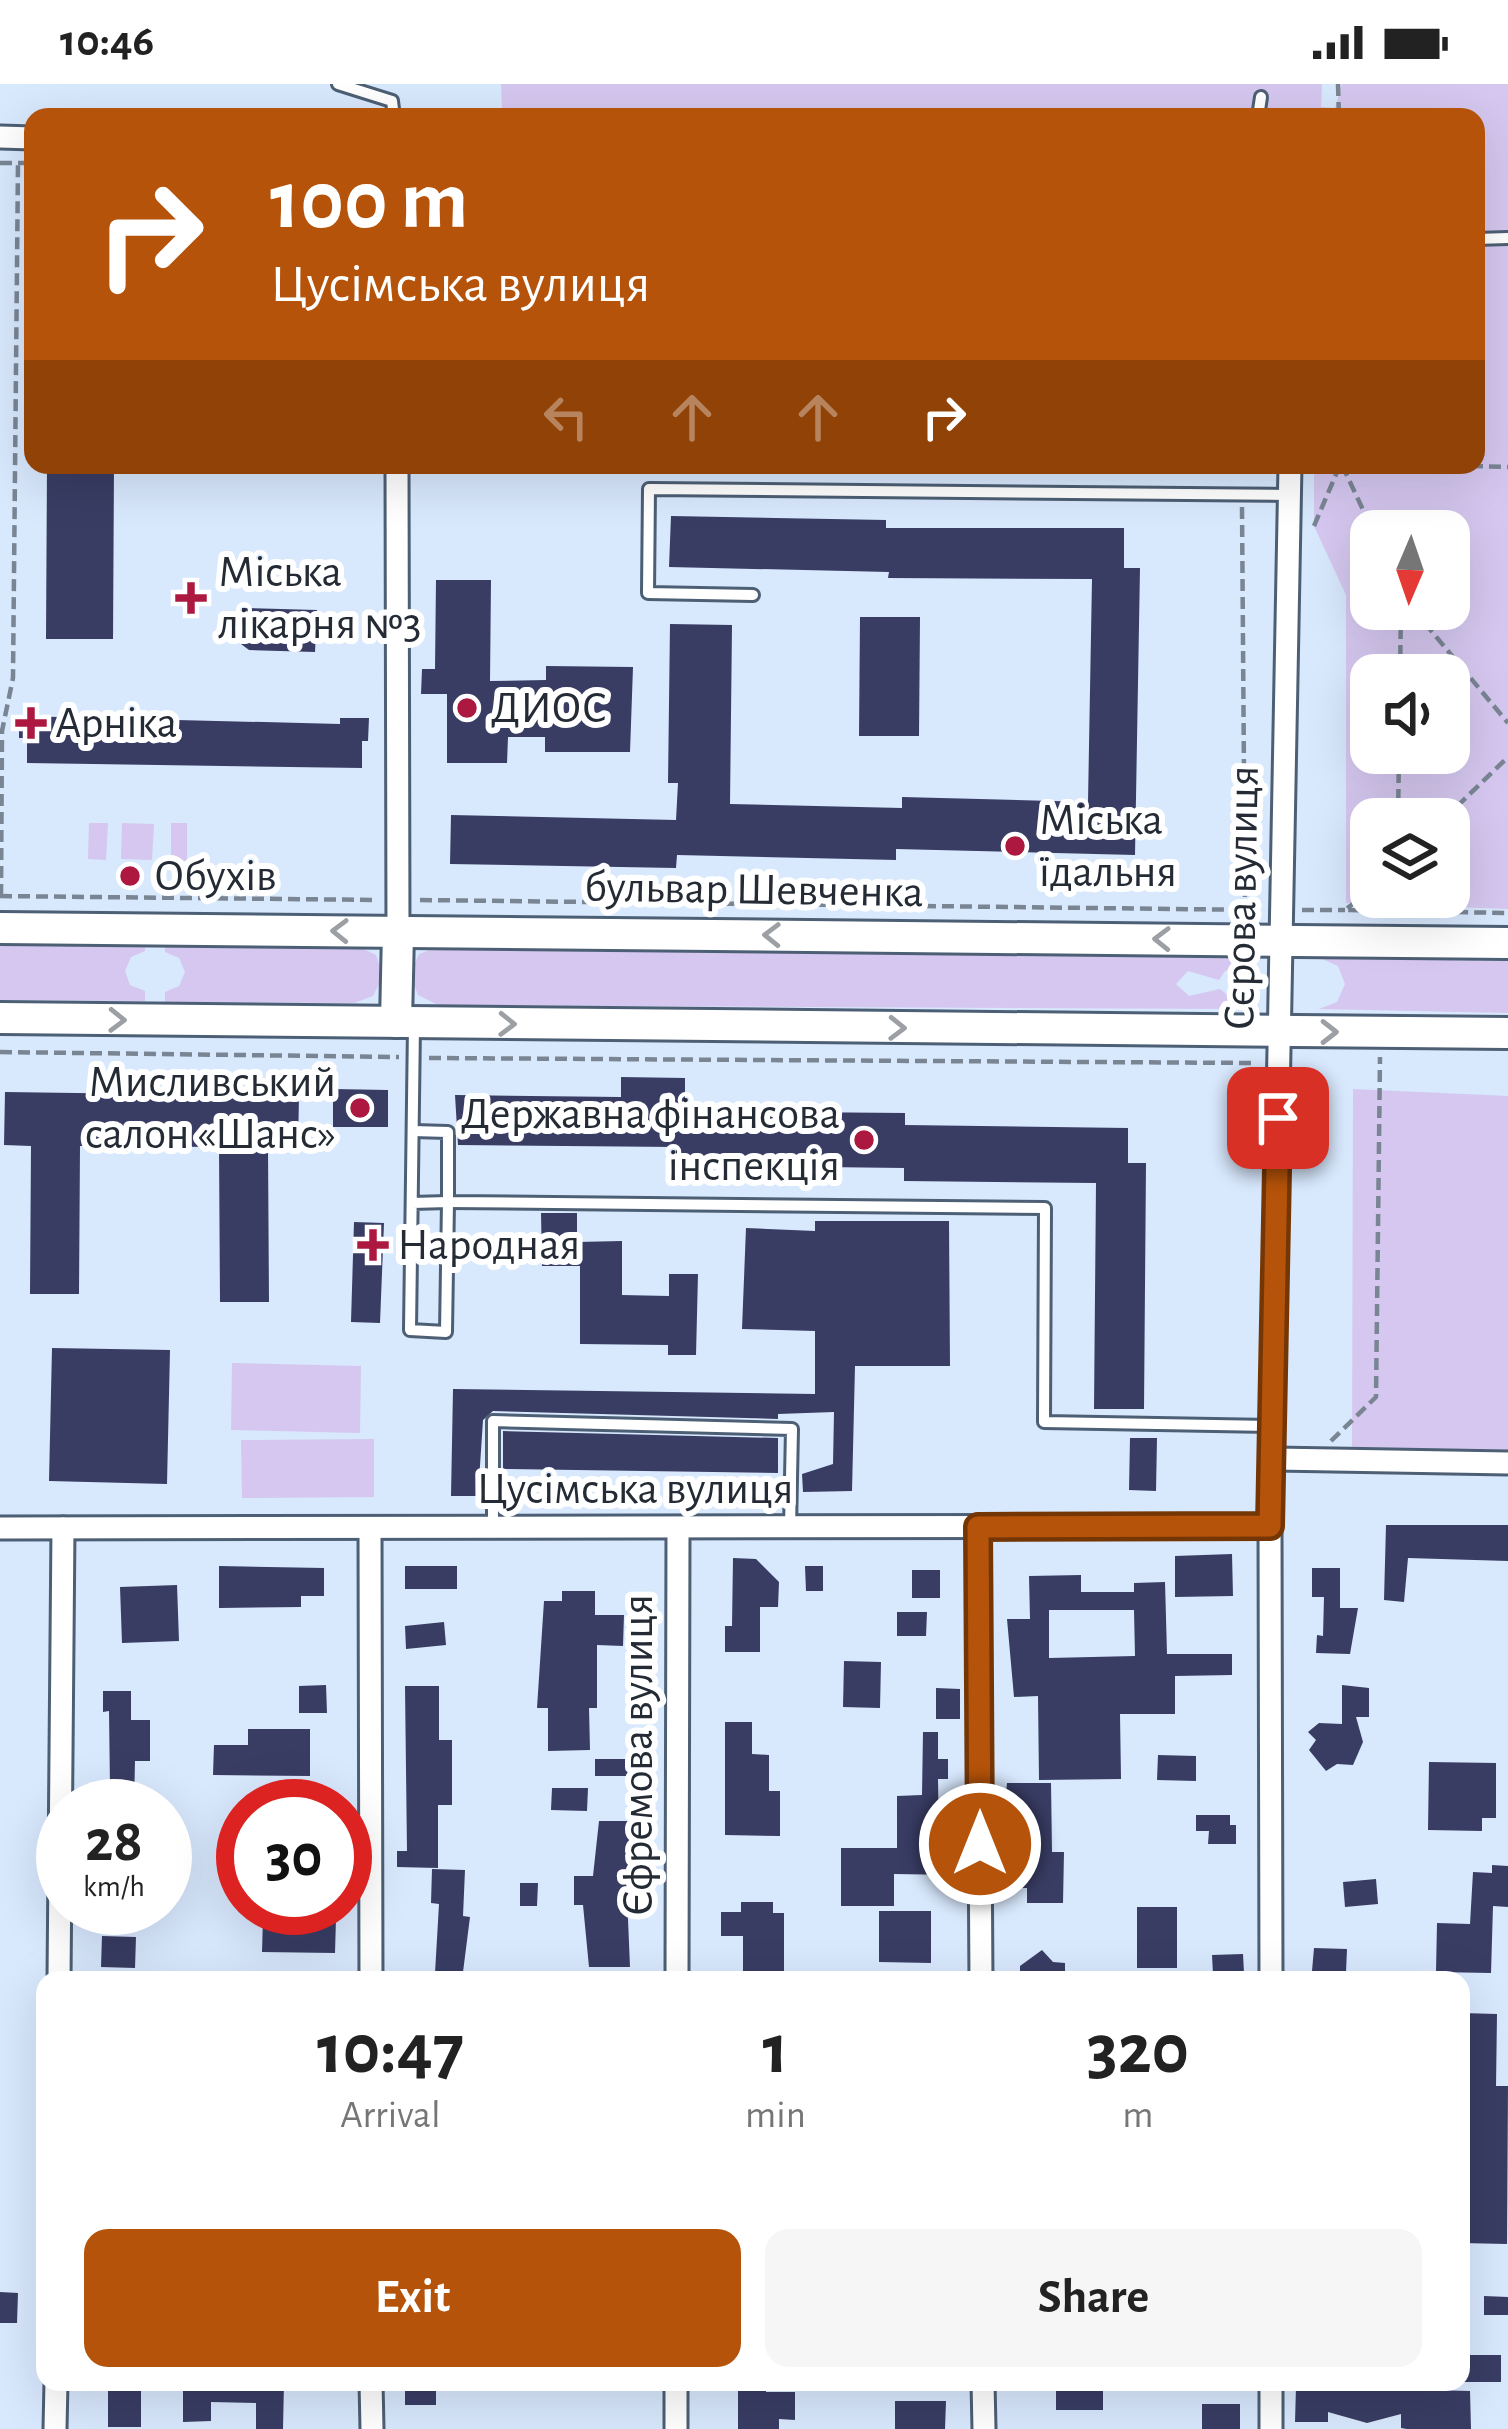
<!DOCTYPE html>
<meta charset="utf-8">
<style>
body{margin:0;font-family:"Alegreya Sans",sans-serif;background:#f6f6f6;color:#222;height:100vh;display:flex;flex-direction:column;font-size:45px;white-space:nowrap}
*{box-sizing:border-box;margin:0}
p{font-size:39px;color:#767676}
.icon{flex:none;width:66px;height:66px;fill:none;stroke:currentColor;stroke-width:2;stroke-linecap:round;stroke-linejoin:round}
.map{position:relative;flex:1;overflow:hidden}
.details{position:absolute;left:36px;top:1887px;width:1434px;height:420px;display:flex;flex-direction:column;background:#fff;border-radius:24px;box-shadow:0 12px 48px #0002}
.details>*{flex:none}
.banner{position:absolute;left:24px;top:24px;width:1461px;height:366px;border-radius:24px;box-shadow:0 12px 48px #0002;background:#b45309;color:#fff;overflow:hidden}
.needle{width:78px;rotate:182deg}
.tools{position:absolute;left:1350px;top:426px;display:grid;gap:24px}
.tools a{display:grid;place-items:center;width:120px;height:120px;border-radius:24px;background:#fff;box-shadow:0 12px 48px #0002;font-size:60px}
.speed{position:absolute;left:36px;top:1695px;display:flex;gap:24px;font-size:60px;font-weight:700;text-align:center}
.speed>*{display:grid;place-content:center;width:156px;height:156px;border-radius:50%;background:#fff;box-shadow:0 12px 48px #0002;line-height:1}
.speed small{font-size:30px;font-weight:400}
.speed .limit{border:18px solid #d22;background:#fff;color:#111}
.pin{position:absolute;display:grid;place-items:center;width:102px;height:102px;color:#fff;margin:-51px;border-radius:24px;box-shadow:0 6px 18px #0006}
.me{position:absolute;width:132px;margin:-66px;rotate:0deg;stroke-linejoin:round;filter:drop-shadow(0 0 9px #0008)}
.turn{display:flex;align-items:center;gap:42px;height:252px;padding:0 48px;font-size:54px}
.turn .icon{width:156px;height:156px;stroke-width:2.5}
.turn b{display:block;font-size:84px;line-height:102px}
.lanes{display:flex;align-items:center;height:114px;padding:0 48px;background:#0003;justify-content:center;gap:60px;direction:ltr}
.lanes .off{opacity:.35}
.eta{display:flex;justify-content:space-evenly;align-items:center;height:204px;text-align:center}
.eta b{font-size:72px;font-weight:700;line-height:84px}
.action{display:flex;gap:24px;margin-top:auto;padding:24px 48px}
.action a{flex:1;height:138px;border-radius:24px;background:#b45309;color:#fff;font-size:48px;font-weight:700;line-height:138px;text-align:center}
.action a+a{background:#f6f6f6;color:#222}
.status{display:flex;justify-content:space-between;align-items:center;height:84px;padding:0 60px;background:#fff;direction:ltr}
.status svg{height:33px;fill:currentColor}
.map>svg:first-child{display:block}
</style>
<div class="status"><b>10:46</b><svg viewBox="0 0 49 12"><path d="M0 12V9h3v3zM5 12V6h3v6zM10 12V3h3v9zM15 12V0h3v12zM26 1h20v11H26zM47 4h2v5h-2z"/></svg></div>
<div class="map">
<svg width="1508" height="2345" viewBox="0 0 1508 2345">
<rect width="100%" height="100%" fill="#d8e8fd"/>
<!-- green -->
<g fill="#d5c7ef" fill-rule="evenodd">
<path d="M501 0H1322L1321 23 1335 24 1342 0H1508V825L1346 819V511L1314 442V381H1476V33H899L502 24ZM1371 447H1449V525H1371ZM1371 591H1449V669H1371ZM1371 735H1449V813H1371Z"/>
<polygon points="89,739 108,739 106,776 88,775"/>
<polygon points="122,739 154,740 152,776 121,775"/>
<rect x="171" y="739" width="16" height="38"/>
<polygon points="0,857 145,859 145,867 131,873 125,887 130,901 145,907 145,917 0,916"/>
<polygon points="165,859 355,861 376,871 383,892 373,912 354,919 165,918 165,908 179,902 185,888 179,874 165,868"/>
<polygon points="440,862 1237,872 1237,882 1225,887 1219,896 1188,887 1176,900 1189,912 1220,905 1236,918 1235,925 438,921 418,911 410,890 419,870"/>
<polygon points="1320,874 1508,877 1508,929 1319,925 1337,918 1345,900 1338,882"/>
<polygon points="1353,1005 1508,1012 1508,1372 1352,1369"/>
<polygon points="232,1279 361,1282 360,1349 231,1346"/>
<polygon points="374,1355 374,1413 242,1414 241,1356"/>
</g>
<!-- building -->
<g fill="#393d64" fill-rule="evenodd">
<polygon points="47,381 114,381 113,555 46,555"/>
<polygon points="671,432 886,436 886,444 1124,444 1124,484 1140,484 1135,771 896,765 896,776 677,771 676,784 450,780 451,731 676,736 678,699 668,699 670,540 732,541 730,720 902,724 902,713 1088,718 1092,495 888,494 889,488 669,483"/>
<polygon points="436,496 491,496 490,597 546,596 546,582 633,583 630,668 545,668 545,653 508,653 507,679 447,679 447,610 421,610 422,585 435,585"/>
<polygon points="242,524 317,526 315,568 249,566 241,560"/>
<polygon points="860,533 920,533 919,652 859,652"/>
<polygon points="19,632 340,640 340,634 369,634 368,657 362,657 362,684 27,679 27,654 19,654"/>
<polygon points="621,993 685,994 685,1027 905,1029 905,1041 1128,1044 1128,1079 1146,1079 1144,1325 1094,1325 1096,1099 904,1097 904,1084 675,1081 676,1063 458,1061 455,1011 621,1013"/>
<polygon points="333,1005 388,1006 388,1043 333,1043"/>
<polygon points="5,1008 299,1012 298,1064 268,1064 269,1218 220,1218 219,1063 80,1062 79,1210 30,1210 31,1062 4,1061"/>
<polygon points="541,1129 577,1129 577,1158 622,1157 622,1211 669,1212 669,1190 698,1190 696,1271 668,1271 668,1261 580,1260 580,1182 542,1182"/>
<polygon points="815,1137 949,1137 950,1282 855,1282 852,1407 803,1408 802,1390 833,1380 834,1328 778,1330 778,1335 493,1327 483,1336 478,1412 451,1412 453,1305 815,1310 815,1247 742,1245 746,1144 815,1147"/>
<polygon points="354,1138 384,1139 380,1239 351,1238"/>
<polygon points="52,1264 170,1266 167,1400 49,1397"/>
<polygon points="503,1347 778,1354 778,1389 503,1385"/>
<polygon points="1130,1354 1157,1354 1156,1407 1129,1406"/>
<polygon points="1386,1441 1508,1441 1508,1477 1408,1474 1404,1518 1384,1516"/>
<polygon points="1232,1470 1233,1512 1175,1513 1175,1472"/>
<polygon points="733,1474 756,1475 779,1498 778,1523 760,1523 760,1568 725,1568 725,1542 732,1542"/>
<polygon points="219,1482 324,1484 324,1512 301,1512 301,1523 219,1524"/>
<rect x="405" y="1482" width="52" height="23"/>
<polygon points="805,1482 823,1482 823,1507 806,1507"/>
<polygon points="1312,1484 1340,1484 1340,1524 1358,1524 1350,1570 1316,1569 1317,1551 1323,1552 1324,1513 1312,1513"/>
<rect x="912" y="1486" width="28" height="28"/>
<path d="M1081 1491V1508H1134V1499L1165 1498 1167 1570H1232V1591L1175 1592V1630H1120L1121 1695 1039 1696 1038 1612 1014 1613 1007 1535H1030L1029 1492ZM1049 1526H1134L1135 1572 1049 1574Z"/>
<polygon points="177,1501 179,1557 122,1559 120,1503"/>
<polygon points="562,1507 595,1507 595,1531 624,1531 623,1562 597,1561 597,1624 589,1624 590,1666 548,1667 548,1624 537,1624 544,1517 562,1517"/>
<polygon points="897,1528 927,1528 926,1552 897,1552"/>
<polygon points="444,1538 446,1561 406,1565 405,1542"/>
<polygon points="844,1577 881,1578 880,1624 843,1623"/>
<polygon points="326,1601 327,1629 299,1629 299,1602"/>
<polygon points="1342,1601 1369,1604 1369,1633 1356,1633 1363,1658 1353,1681 1337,1680 1326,1687 1309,1666 1316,1656 1308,1648 1319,1639 1342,1640"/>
<polygon points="405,1602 439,1602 439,1656 452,1656 452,1721 438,1721 438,1784 397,1783 397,1767 407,1767"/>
<polygon points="936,1604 960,1605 960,1635 936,1635"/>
<polygon points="103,1607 131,1607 131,1636 150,1636 150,1677 135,1677 134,1722 101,1722 101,1704 110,1704 109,1627 103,1628"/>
<polygon points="725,1638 752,1638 752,1670 769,1671 769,1707 780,1707 780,1752 725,1751"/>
<polygon points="248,1645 310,1645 310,1692 213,1691 214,1661 248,1661"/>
<polygon points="923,1648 938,1648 938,1675 948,1675 948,1695 938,1695 939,1763 958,1763 957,1791 894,1790 894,1822 841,1822 841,1764 897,1764 897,1712 922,1711"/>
<polygon points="1158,1671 1196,1672 1196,1697 1157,1696"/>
<rect x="595" y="1675" width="34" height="17"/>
<polygon points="1429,1678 1496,1679 1496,1734 1482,1734 1482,1747 1428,1746"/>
<polygon points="1007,1699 1051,1699 1052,1768 1064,1768 1063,1819 1027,1819 1027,1804 1013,1804 1014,1759 1001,1759"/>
<polygon points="552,1704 588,1704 587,1727 551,1726"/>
<polygon points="1196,1731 1230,1731 1230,1741 1236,1741 1236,1760 1208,1760 1209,1747 1196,1747"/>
<polygon points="599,1737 629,1737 631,1792 637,1792 638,1811 627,1811 630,1883 589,1883 583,1821 574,1821 574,1792 593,1792"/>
<polygon points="1492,1781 1508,1782 1508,1823 1493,1822 1491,1889 1436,1888 1437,1839 1470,1840 1473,1788 1492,1789"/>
<polygon points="432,1785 465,1786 463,1832 470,1833 463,1888 435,1889 439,1820 431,1819"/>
<polygon points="1376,1795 1378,1820 1345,1823 1343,1798"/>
<polygon points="520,1799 538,1799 537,1822 520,1822"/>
<polygon points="741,1818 773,1818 773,1829 784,1829 784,1896 743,1896 743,1852 721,1852 721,1828 741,1828"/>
<rect x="1137" y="1823" width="40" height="61"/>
<polygon points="879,1827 931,1827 931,1879 879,1878"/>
<polygon points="263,1833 336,1834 335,1869 262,1868"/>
<polygon points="102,1852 136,1853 135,1884 101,1883"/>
<polygon points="1314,1864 1347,1865 1346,1888 1312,1887"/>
<polygon points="1042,1866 1053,1878 1065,1879 1065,1896 1020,1896 1020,1882"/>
<polygon points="1243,1870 1244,1889 1213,1890 1212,1871"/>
<polygon points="1461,1929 1497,1930 1496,2002 1508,2002 1507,2160 1461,2159 1466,1978 1461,1978"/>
<polygon points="0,2208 18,2209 17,2239 0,2239"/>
<polygon points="1484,2212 1508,2213 1508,2231 1484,2231"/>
<rect x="1461" y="2271" width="40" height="27"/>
<polygon points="183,2298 284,2298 283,2345 256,2345 256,2319 211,2318 211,2337 183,2338"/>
<rect x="405" y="2298" width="31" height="23"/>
<polygon points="738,2298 766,2298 766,2308 795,2308 795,2336 779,2335 779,2345 738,2345"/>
<rect x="1056" y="2299" width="47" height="27"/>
<rect x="108" y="2300" width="33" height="43"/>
<polygon points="1296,2303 1470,2307 1471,2345 1407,2345 1401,2344 1401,2330 1367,2339 1328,2328 1328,2338 1295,2338"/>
<polygon points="895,2317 946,2317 945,2345 895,2345"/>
<rect x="1202" y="2320" width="38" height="25"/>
</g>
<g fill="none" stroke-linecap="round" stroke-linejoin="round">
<defs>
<g id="service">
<polyline points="338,0 392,17 394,33"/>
<polyline points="1258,33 1261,13"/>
<polyline points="1476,155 1508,154"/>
<polyline points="753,511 648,509 649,405 1290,411"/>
<polyline points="413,1047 448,1048 448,1118 1045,1124 1044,1338 1271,1342"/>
<polyline points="412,1119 448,1118 446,1248 410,1246 414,941"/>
<polyline points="493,1444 493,1337 792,1345 790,1444"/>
</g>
<g id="minor">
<polyline points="0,53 33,54"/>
<polyline points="397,381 398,848"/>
<polyline points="1275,1375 1508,1379"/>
<polyline points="978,1443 981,1896"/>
<polyline points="0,1444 1270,1442"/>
<polyline points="370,1444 371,1896"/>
<polyline points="59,1896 63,1444"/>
<polyline points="677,1896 678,1446"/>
<polyline points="1271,1896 1270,1442 1290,381"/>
<polyline points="371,2298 372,2345"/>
<polyline points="983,2298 984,2345"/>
<polyline points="1271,2298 1271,2345"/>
<polyline points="55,2345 56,2298"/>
<polyline points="676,2345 676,2298"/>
</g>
<g id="secondary">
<polyline points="0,844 1508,859"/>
<polyline points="0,934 1508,949"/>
<polyline points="396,938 398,848"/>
</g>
</defs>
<!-- service casing -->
<use href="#service" stroke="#4d5f74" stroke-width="16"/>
<!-- minor casing -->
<use href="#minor" stroke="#4d5f74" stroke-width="27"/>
<!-- secondary casing -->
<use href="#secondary" stroke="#4d5f74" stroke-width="36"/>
<!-- path -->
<g stroke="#7a8594" stroke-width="4.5" stroke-dasharray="12 6" stroke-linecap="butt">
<polyline points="1338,0 1339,33"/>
<polyline points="0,79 33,79"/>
<polyline points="1342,381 1373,447"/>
<polyline points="1435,381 1508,383"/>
<polyline points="1242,423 1245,825"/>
<polyline points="1314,442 1340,381"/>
<polyline points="1413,525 1508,639"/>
<polyline points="1400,591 1401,525"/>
<polyline points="1398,735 1399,669"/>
<polyline points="1444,735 1508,673"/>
<polyline points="1371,806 1345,826 1508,829"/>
<polyline points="0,812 378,816"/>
<polyline points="1,812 2,647 13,594 18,79"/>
<polyline points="420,816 1260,826"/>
<polyline points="1302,826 1345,826"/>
<polyline points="0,968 399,973"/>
<polyline points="429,974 1257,979"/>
<polyline points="1331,1357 1376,1313 1380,973"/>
</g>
<!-- service -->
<use href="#service" stroke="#fff" stroke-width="10"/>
<!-- minor -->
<use href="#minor" stroke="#fff" stroke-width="21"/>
<!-- secondary -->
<use href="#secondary" stroke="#fff" stroke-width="30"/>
</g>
<!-- one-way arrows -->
<defs><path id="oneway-chevron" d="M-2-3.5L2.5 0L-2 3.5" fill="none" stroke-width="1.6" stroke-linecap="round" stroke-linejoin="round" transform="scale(3)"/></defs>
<g stroke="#9ca0a4">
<use href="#oneway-chevron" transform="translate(340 847) rotate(-179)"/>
<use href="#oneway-chevron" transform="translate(772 851) rotate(-179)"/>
<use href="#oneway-chevron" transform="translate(1162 855) rotate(-179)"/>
<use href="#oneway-chevron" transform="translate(117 936) rotate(1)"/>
<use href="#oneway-chevron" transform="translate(507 940) rotate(1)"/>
<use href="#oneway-chevron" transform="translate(897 944) rotate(1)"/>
<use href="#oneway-chevron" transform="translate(1329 948)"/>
</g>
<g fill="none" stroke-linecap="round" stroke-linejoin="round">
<defs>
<polyline id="route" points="980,1760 978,1443 1270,1442 1278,1034"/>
</defs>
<!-- route casing -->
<use href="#route" stroke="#753606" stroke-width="30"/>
<!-- route -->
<use href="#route" stroke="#b45309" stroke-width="21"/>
</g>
<!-- markers -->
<g fill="#ad1840" stroke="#fff" stroke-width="4.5">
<path d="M185 496h12v12h12v12h-12v12h-12v-12h-12v-12h12z"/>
<circle cx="467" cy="624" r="12"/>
<path d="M25 621h12v12h12v12h-12v12h-12v-12h-12v-12h12z"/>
<circle cx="1015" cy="762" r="12"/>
<circle cx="130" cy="792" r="12"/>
<circle cx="360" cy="1024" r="12"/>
<circle cx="864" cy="1056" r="12"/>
<path d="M367 1143h12v12h12v12h-12v12h-12v-12h-12v-12h12z"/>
</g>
<g text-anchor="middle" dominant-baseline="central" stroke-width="12" stroke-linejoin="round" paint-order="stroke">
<!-- poi labels -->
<g font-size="45" fill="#242b35" stroke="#fff" text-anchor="start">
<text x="218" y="488">Міська<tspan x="218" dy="52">лікарня №3</tspan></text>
<text x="491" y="624">ДИОС</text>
<text x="55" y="639">Арніка</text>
<text x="1039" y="736">Міська<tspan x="1039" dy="52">їдальня</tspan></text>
<text x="154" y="792">Обухів</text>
<text x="336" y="998" text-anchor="end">Мисливський<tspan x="336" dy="52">салон «Шанс»</tspan></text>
<text x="840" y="1030" text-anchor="end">Державна фінансова<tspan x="840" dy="52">інспекція</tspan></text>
<text x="397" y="1161">Народная</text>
</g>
<!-- street labels -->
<g font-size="45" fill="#242b35" stroke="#fff">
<text transform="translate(754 806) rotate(1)">бульвар Шевченка</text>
<text transform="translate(1242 814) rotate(-89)">Сєрова вулиця</text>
<text x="635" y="1405">Цусімська вулиця</text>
<text transform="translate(638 1671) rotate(-90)">Єфремова вулиця</text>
</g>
</g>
</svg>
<div class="tools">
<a><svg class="needle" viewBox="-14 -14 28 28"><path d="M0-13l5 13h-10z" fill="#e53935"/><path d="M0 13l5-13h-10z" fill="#767676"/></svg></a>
<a><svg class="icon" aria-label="sound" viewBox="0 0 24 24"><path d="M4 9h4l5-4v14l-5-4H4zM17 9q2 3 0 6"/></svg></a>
<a><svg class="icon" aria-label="layers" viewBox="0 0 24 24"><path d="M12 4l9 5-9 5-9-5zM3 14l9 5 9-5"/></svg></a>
</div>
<div class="speed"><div>28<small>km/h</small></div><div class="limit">30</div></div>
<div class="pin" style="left:1278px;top:1034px;background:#d93025"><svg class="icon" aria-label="arrive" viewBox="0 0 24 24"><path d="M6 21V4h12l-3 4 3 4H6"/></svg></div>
<svg class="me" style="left:980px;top:1760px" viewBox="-20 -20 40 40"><circle r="17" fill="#b45309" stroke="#fff" stroke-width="3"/><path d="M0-11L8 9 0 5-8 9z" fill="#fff"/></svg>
<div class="banner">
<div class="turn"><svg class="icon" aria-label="right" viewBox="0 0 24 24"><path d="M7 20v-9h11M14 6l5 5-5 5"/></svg><div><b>100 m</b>Цусімська вулиця</div></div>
<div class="lanes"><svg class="icon off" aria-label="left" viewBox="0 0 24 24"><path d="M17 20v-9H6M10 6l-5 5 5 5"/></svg><svg class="icon off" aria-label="ahead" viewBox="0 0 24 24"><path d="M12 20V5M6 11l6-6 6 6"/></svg><svg class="icon off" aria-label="ahead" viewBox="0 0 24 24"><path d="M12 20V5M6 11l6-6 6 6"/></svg><svg class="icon" aria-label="right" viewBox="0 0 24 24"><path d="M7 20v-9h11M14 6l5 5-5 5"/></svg></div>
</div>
<section class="details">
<div class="eta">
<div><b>10:47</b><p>Arrival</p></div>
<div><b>1</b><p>min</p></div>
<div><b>320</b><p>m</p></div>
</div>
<div class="action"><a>Exit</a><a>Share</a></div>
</section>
</div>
